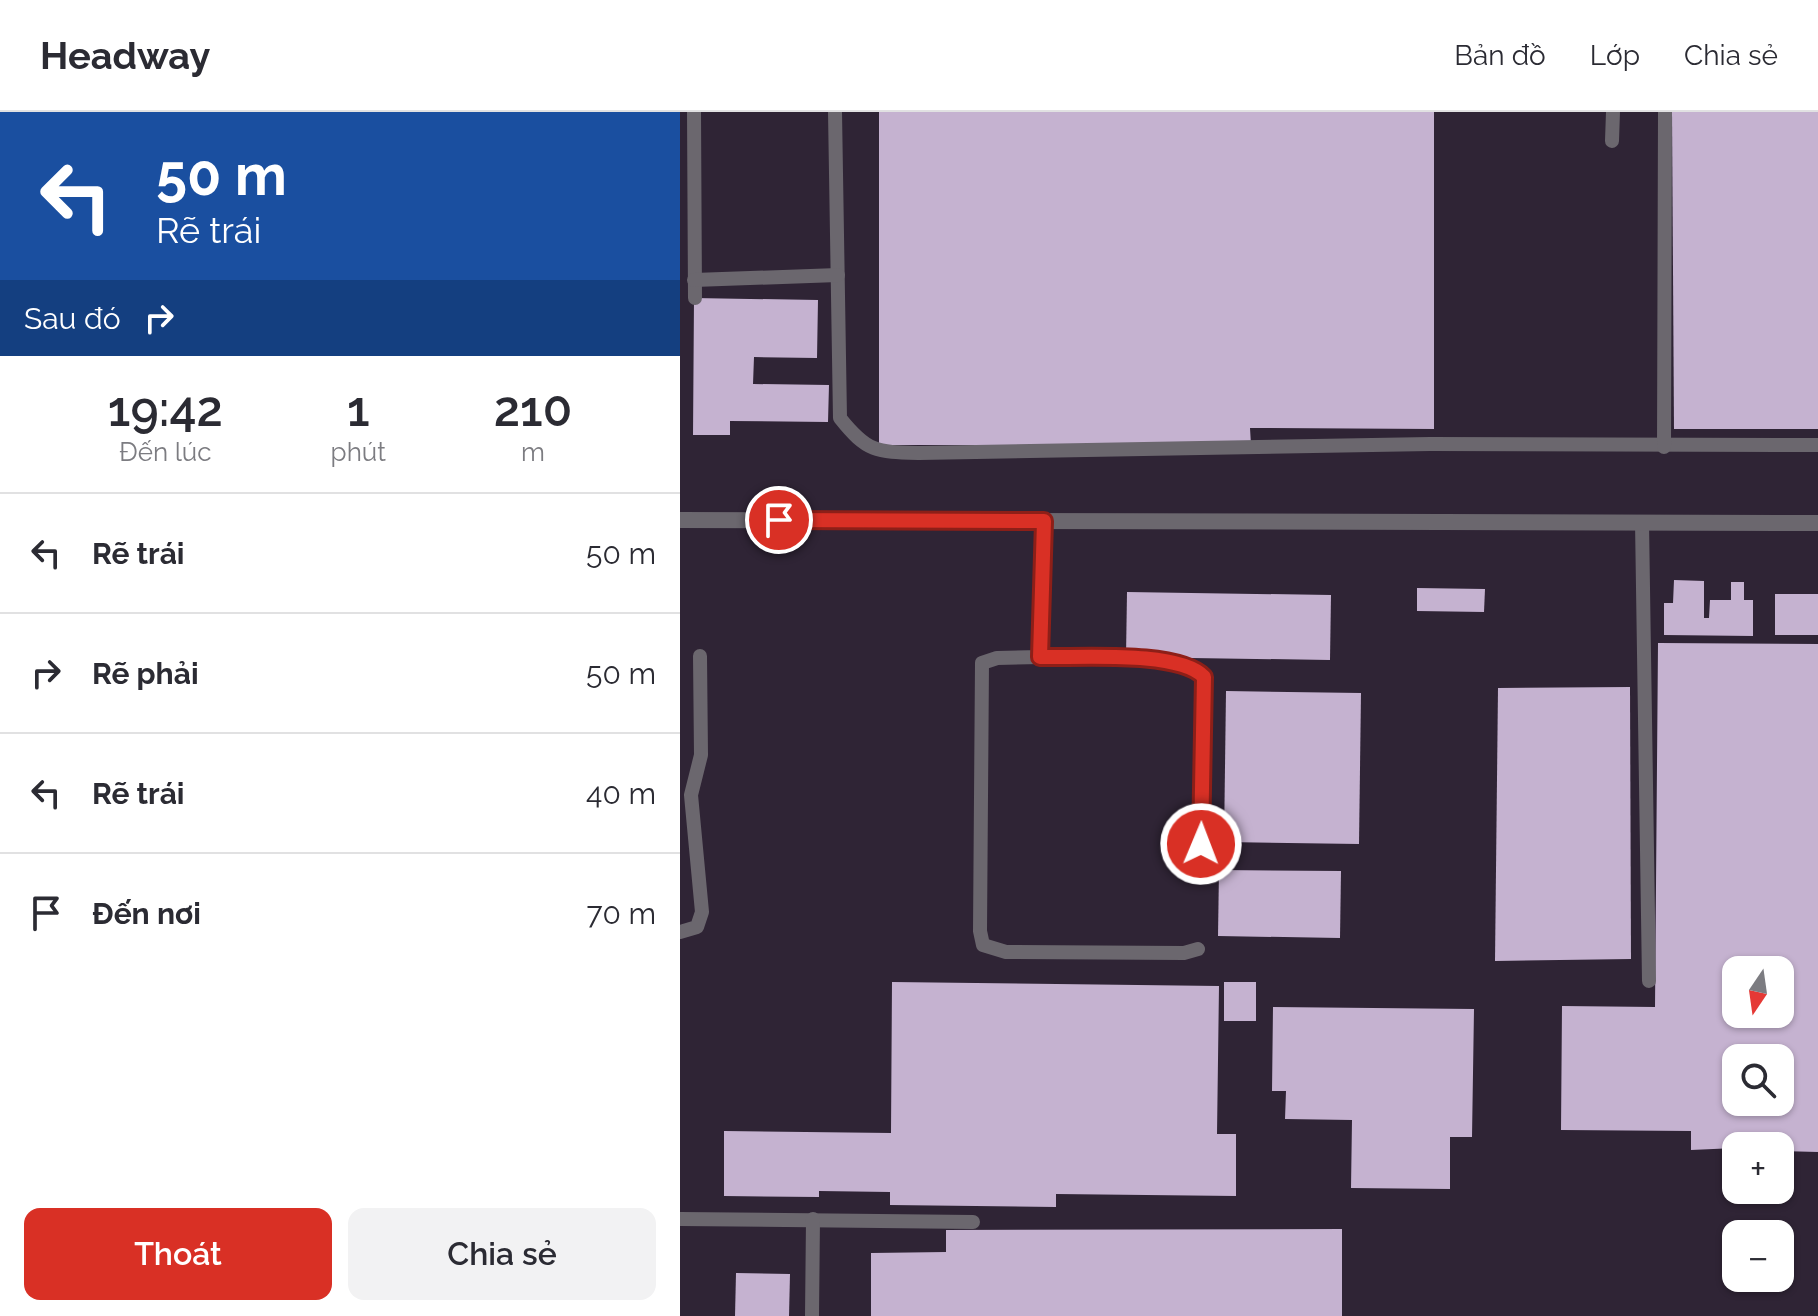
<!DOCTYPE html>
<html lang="vi">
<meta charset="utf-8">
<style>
body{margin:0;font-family:Raleway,sans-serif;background:#f2f2f3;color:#2b2b33;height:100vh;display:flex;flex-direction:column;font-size:30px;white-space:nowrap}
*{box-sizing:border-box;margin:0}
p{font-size:26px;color:#7c7c81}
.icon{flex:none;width:44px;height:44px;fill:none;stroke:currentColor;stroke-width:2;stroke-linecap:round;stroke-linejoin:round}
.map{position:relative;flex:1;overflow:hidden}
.panel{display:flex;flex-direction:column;background:#fff;width:680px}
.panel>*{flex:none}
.top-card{background:#1a4fa0;color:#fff;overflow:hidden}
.needle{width:52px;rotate:193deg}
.buttons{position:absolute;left:1042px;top:844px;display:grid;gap:16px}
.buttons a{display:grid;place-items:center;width:72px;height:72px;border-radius:16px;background:#fff;box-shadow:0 2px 6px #0004;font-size:40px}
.pin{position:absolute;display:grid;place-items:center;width:68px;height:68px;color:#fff;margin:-34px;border:4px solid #fff;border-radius:50%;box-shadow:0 2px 8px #0007}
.me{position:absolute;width:88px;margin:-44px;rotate:1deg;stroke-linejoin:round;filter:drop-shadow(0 0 6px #0008)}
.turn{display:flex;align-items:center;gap:28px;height:168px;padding:0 24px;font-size:36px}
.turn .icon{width:104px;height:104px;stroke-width:2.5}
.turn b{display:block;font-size:56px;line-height:68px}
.then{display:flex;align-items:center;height:76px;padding:0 24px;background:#0003;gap:16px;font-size:30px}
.eta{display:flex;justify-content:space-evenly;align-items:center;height:136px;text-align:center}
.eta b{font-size:48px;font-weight:600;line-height:56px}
.action{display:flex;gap:16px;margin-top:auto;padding:16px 24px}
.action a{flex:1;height:92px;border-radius:16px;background:#d93025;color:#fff;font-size:32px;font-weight:600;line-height:92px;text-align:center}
.action a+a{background:#f2f2f3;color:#2b2b33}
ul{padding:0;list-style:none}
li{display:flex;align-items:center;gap:24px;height:120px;padding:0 24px;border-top:2px solid #e1e1e2}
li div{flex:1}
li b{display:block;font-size:30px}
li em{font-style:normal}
header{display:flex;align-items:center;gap:48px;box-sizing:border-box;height:112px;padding:0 40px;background:#fff;border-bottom:2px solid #e1e1e2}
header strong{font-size:38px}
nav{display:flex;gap:44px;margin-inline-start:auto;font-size:28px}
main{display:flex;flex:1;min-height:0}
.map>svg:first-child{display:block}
</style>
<header>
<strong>Headway</strong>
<nav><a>Bản đồ</a><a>Lớp</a><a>Chia sẻ</a></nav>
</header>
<main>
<section class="panel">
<div class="top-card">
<div class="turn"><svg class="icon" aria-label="left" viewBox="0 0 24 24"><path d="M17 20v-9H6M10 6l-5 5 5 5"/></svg><div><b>50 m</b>Rẽ trái</div></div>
<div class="then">Sau đó<svg class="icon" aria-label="right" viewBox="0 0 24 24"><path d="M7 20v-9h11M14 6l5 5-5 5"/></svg></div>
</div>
<div class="eta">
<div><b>19:42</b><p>Đến lúc</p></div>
<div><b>1</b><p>phút</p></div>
<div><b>210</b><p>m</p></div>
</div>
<ul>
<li><svg class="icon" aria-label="left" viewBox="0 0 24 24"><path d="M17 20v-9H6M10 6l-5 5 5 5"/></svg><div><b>Rẽ trái</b></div><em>50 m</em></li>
<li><svg class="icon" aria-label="right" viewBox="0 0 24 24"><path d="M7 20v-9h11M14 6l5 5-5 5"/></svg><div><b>Rẽ phải</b></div><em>50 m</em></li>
<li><svg class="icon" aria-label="left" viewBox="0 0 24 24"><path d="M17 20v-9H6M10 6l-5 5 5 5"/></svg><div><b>Rẽ trái</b></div><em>40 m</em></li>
<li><svg class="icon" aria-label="arrive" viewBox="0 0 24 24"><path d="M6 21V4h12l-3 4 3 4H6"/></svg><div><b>Đến nơi</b></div><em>70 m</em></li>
</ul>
<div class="action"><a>Thoát</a><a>Chia sẻ</a></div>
</section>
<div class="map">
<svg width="1138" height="1204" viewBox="0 0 1138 1204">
<rect width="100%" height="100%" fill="#251e2a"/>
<!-- built -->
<path fill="#2f2435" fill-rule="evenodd" d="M0 0H1138V1204H0ZM1056 858H1100V902H1056ZM1056 946H1100V990H1056ZM1056 1034H1100V1078H1056ZM1056 1122H1100V1166H1056Z"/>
<!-- building -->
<g fill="#c5b2d0" fill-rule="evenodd">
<polygon points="199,0 754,0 754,317 570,316 571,333 199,333"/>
<polygon points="992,0 1138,0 1138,317 994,317"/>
<polygon points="14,186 138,188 137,246 74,245 73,272 149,273 148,310 50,309 50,323 13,323"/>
<polygon points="994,468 1024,469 1024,506 1029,506 1030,488 1051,488 1051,470 1064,470 1064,488 1073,488 1073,524 984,523 984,491 993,491"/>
<polygon points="737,476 805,477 804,500 737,499"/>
<polygon points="447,480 651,483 650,548 446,545"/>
<rect x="1095" y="482" width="43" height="41"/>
<path d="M978 531 1138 532V1040L1100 1039V1034L1011 1038V1019L881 1018 882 894 975 895ZM1056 858H1100V902H1056ZM1056 946H1100V990H1056Z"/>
<polygon points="950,575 951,847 815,849 818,576"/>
<polygon points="546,579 681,581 679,732 544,730"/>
<polygon points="539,758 661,759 660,826 538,824"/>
<polygon points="212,870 539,874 537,1022 556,1022 556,1084 376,1082 376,1095 210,1093 210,1080 139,1079 139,1085 44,1084 44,1019 211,1021"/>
<rect x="544" y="870" width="32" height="39"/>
<polygon points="593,895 794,897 792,1025 770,1025 770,1077 671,1076 672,1008 605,1007 606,979 592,979"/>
<polygon points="662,1117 662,1204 191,1204 191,1141 266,1140 266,1118"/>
<polygon points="56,1161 110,1162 109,1204 55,1204"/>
</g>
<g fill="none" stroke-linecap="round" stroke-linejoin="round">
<!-- lane -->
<g stroke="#6b676e" stroke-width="14">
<polyline points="14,0 15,186"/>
<path d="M155 0 160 306C187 340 196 340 239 341L750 332 1138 333"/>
<polyline points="932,29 933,0"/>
<polyline points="14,168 158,163"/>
<polyline points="984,335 985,0"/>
<polyline points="364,409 360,545 317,546 302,551 300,819 303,833 326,840 504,841 518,837"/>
<polyline points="962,410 969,869"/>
<path d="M360 545C398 546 498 538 524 565L521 732"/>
<polyline points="0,820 17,815 22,800 11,683 21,643 20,544"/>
<polyline points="0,1107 293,1110"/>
<polyline points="132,1204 133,1107"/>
</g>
<!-- street -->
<polyline stroke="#6b676e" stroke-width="16" points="0,408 1138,411"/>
</g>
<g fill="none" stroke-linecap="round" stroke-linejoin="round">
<defs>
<path id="route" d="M99 408 364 409 360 545C398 546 499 538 524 565L521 732"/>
</defs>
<!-- route casing -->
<use href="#route" stroke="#8d1f18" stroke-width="20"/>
<!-- route -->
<use href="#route" stroke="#d93025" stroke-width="14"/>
</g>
</svg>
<div class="buttons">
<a><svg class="needle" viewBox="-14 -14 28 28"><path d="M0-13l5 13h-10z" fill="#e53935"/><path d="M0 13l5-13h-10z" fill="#7c7c81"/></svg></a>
<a><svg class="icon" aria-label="search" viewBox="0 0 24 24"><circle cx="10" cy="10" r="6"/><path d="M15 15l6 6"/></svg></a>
<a>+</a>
<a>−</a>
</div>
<div class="pin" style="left:99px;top:408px;background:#d93025"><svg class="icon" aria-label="arrive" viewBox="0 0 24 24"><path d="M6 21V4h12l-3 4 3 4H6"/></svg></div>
<svg class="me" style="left:521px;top:732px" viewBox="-20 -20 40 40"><circle r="17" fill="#d93025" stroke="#fff" stroke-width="3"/><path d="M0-11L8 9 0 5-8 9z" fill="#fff"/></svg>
</div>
</main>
